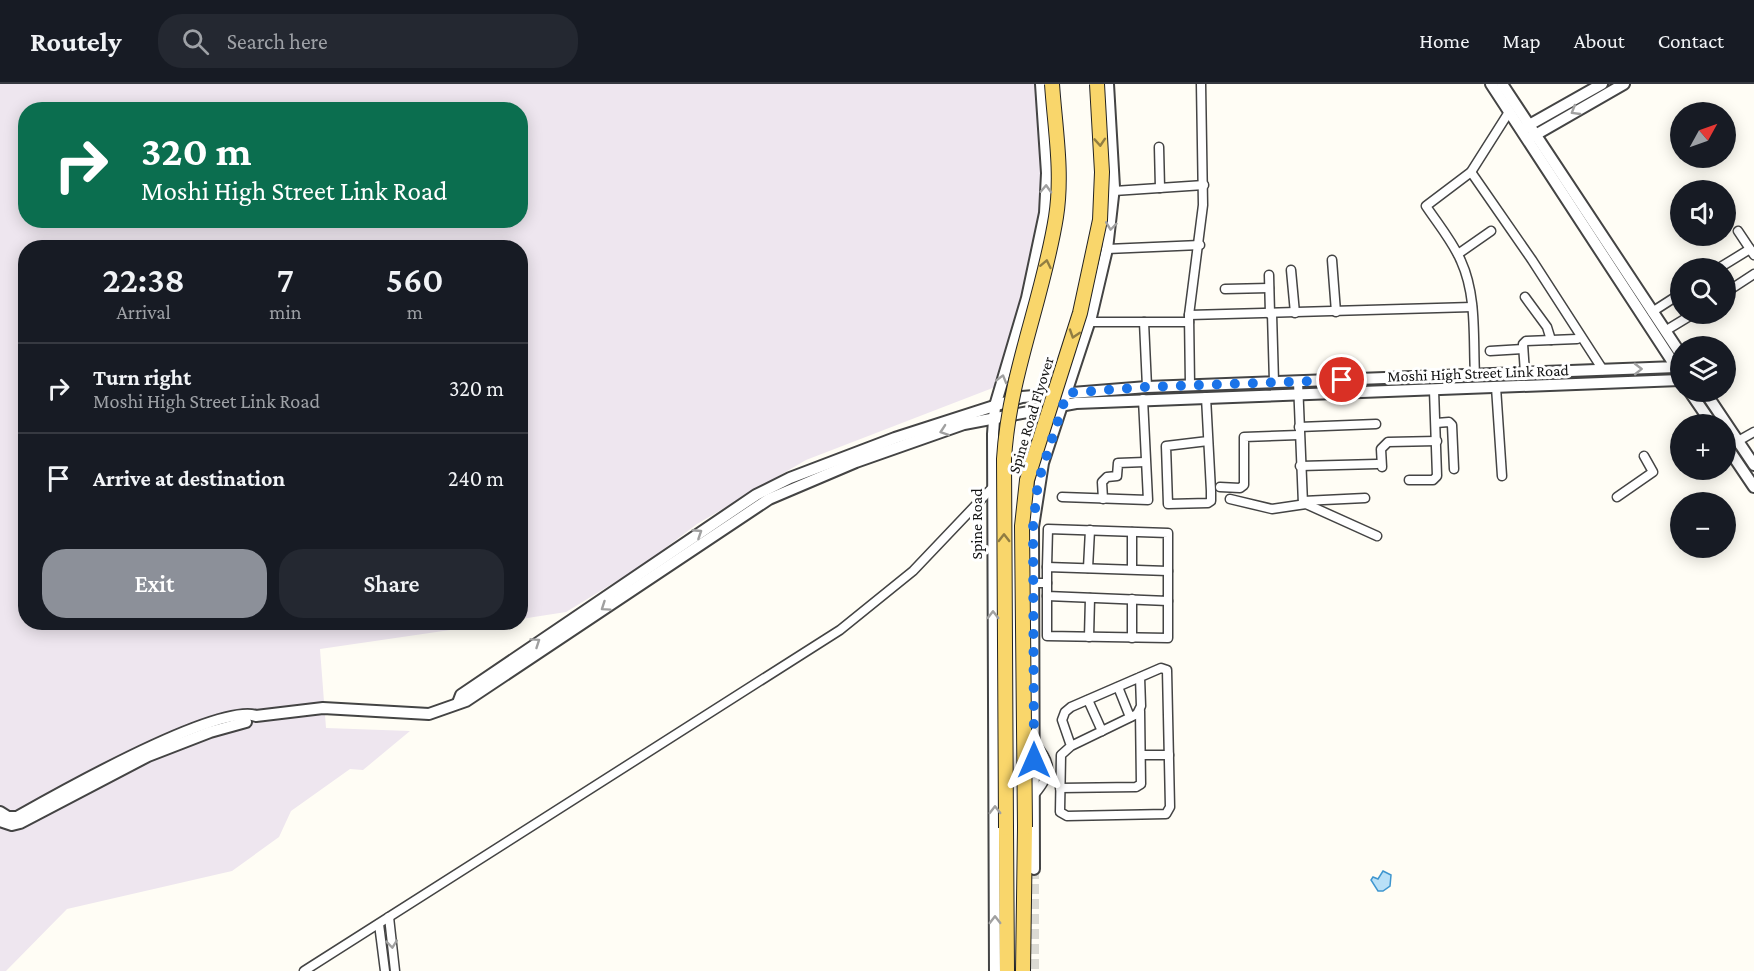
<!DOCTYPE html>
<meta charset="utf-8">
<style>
body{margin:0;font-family:"Crimson Pro",serif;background:#242831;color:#f1f3f6;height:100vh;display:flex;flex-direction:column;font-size:22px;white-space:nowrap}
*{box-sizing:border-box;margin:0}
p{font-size:20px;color:#9ea1a6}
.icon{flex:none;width:33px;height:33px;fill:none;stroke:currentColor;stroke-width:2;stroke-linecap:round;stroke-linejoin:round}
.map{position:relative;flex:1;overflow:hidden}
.side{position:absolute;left:18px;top:156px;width:510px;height:390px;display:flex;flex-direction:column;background:#171b24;border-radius:24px;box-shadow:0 3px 15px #0003}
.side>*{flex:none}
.guide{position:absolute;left:18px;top:18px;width:510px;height:126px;border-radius:24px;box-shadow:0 3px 15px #0003;background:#0b6e4f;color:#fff;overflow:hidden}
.needle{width:39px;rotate:50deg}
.tools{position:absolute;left:1670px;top:18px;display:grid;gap:12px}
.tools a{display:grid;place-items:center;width:66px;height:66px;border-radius:50%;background:#171b24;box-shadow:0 3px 15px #0003;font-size:30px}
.pin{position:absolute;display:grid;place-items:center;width:51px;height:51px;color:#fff;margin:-26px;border:3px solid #fff;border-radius:50%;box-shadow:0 2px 6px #0007}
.me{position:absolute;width:66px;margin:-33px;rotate:0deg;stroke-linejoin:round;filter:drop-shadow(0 0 4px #0008)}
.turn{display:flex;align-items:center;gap:21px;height:126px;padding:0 24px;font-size:27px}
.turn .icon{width:78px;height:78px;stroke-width:2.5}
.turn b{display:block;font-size:42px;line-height:51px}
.eta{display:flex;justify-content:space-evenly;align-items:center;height:102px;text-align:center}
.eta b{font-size:36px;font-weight:600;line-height:42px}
.cta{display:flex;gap:12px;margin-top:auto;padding:12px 24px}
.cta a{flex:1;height:69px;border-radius:24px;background:#8c9099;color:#fff;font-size:24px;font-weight:600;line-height:69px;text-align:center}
.cta a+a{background:#242831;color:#f1f3f6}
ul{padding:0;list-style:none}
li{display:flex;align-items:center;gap:18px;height:90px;padding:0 24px;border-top:2px solid #363941}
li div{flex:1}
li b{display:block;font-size:22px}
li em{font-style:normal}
header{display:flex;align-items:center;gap:36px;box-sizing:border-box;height:84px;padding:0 30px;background:#171b24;border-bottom:2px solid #363941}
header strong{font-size:28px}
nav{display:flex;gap:33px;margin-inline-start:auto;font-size:21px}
.search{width:420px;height:54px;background:#242831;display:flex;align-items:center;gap:15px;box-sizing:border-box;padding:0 21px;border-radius:24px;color:#9ea1a6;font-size:22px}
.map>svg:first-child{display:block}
</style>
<header>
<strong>Routely</strong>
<div class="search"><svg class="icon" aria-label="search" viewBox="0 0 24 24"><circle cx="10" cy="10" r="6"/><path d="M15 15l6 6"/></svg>Search here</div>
<nav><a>Home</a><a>Map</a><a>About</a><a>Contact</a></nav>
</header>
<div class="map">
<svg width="1754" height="887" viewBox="0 0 1754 887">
<rect width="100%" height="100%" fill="#fffdf5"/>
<!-- industrial -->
<path fill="#eee6ef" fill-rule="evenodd" d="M0 0H1037L1048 99 1003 300 806 376 697 440 643 481 566 528 521 535 520 164H26V538L498 539 320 565 326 644 410 647 363 686 350 685 291 727 279 753 232 787 67 825 6 887H0ZM26 26H520V136H26Z"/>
<!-- water -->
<polygon fill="#b9e0f7" stroke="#3f96cf" stroke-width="1.5" points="1383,787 1391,791 1390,802 1383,807 1378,807 1371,796 1373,793 1378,795"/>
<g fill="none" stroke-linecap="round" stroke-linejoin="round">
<!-- tertiary-tunnel -->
<polyline stroke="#dbdad3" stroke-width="10" stroke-dasharray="10 5" stroke-linecap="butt" points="1034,785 1034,887"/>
<defs>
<g id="minor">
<polyline points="1159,63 1160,104"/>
<polyline points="1471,88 1532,176 1603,286"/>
<polyline points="1114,107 1204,101"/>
<polyline points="1738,147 1754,171"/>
<polyline points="1107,165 1200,161"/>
<polyline points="1458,170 1491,147"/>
<polyline points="1332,176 1336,228"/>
<polyline points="1719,184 1750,165"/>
<polyline points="1291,186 1295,229"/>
<polyline points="1269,191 1270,230"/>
<polyline points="1225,205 1269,204"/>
<polyline points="1725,209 1754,190"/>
<polyline points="1525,213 1547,243 1551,256"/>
<polyline points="1652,228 1680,210"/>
<polyline points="1272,230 1274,298"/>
<polyline points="1189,231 1472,223"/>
<polyline points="1089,238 1189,238"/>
<polyline points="1144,238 1147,303"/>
<polyline points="1665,247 1693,230"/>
<polyline points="1490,267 1523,265"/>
<polyline points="1525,289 1523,260 1526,257 1577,255"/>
<path d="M1475 291C1473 254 1477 212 1461 177 1453 158 1438 140 1426 122L1471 88 1509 28"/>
<polyline points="1298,298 1303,420"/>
<polyline points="1190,301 1189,231 1203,121 1201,0"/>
<polyline points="1496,303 1502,392"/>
<polyline points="1206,313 1211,407 1211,417 1208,419 1168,420 1166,362 1208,357"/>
<polyline points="1436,339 1449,338 1452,341 1454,385"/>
<polyline points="1299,343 1376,340"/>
<polyline points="1738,357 1754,348"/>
<polyline points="1300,382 1377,380"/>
<polyline points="1382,383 1381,365 1388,358 1437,357"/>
<polyline points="1409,396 1433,396 1437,392 1434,306"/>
<polyline points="1220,403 1240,404 1244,401 1244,353 1299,351"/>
<polyline points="1062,413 1148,416 1143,315"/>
<polyline points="1617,413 1653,388 1644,372"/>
<polyline points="1103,415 1102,398 1107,393 1117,392 1118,379 1145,378"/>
<polyline points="1230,415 1272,425 1306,420 1377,452"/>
<polyline points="1303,417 1365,414"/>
<polyline points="1088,484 1090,446"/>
<polyline points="1132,485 1132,448"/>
<polyline points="1033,499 1047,499 1047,512 1168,517 1168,449 1048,445 1047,483"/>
<polyline points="1047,499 1047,483 1168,487"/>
<polyline points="1047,512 1047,552 1168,554 1168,517"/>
<polyline points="1089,553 1090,514"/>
<polyline points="1132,554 1132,515"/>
<polyline points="1118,603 1130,633"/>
<polyline points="1088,616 1102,647"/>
<path d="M1034 659C1053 679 1052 690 1034 711"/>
<polyline points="1071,662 1062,636 1065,628 1071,623 1161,584 1167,586 1170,723 1166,730 1067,732 1060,728 1061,671 1071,662 1137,630 1141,622 1140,593"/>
<polyline points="1142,671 1169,671"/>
<polyline points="1060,704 1136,703 1141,700 1140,627"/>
<polyline points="389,833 395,887"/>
<polyline points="379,840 385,887"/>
<polyline points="304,887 840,546 913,487 992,404"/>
</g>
<g id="tertiary">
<polyline points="1502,0 1680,269"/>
<polyline points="1524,44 1602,0"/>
<polyline points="1530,54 1624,0"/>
<polyline points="1690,308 1712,340"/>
<polyline points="1705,308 1754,381"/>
<polyline points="1725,360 1754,403"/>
<polyline points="458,619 461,611 756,411 790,394 895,354 1022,313 1147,303 1676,283 1491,0"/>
<path d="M0 728 8 733H17C56 711 218 619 256 632L323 624 429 630 466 617 769 415 856 378 964 340 1076 319 1680 296"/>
<polyline points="0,737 12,741 20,739 148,672 210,648 246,638"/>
<polyline points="1034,785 1033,443 1043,379 1091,233 1107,165 1114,103 1108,0"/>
<polyline points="995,887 993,350 995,322 1027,214 1045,129 1047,89 1041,0"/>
</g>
<g id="primary">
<polyline points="1006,744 1007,887"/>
<polyline points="1023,887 1025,743"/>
</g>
</defs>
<!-- minor casing -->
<use href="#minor" stroke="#444" stroke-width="11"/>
<!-- tertiary casing -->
<use href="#tertiary" stroke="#444" stroke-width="14"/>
<!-- primary casing -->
<use href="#primary" stroke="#222" stroke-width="16"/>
<!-- minor -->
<use href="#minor" stroke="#fff" stroke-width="8"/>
<!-- tertiary -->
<use href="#tertiary" stroke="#fff" stroke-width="10"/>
<!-- primary -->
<use href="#primary" stroke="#f9d66b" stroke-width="14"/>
<defs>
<g id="primary-bridge">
<polyline points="1025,743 1022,442 1027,396 1080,229 1100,136 1102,88 1097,0"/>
<path d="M1006 744 1004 375C1009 291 1043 215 1056 133 1063 89 1055 44 1052 0"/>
</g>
</defs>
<!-- primary-bridge casing -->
<use href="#primary-bridge" stroke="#222" stroke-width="16" stroke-linecap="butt"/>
<!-- primary-bridge -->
<use href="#primary-bridge" stroke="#f9d66b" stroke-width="14"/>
</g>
<!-- one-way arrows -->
<defs><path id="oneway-chevron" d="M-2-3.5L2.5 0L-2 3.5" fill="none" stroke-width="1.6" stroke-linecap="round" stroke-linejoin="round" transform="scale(1.5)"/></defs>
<g stroke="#a0a0a0">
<use href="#oneway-chevron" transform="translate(1575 27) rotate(149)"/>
<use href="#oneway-chevron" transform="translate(1046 105) rotate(-88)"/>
<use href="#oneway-chevron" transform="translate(1111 142) rotate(97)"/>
<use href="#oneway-chevron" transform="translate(1638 285) rotate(-1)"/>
<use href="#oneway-chevron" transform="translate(1002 295) rotate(-74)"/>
<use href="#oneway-chevron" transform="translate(944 347) rotate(161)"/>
<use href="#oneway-chevron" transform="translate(698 449) rotate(-33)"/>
<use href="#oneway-chevron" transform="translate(605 523) rotate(146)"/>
<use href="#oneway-chevron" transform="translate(993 531) rotate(-90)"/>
<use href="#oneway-chevron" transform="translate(536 558) rotate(-34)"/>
<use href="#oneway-chevron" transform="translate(995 726) rotate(-90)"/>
<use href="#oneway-chevron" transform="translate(995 836) rotate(-90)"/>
<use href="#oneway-chevron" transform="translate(392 860) rotate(84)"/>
</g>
<g stroke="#917d42">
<use href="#oneway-chevron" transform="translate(1100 58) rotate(86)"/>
<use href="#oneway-chevron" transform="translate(1046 180) rotate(-78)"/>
<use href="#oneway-chevron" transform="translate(1074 250) rotate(108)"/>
<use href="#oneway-chevron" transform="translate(1004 454) rotate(-90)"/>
</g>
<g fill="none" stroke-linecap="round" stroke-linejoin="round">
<!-- route -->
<polyline stroke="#1a73e8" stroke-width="10" stroke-dasharray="0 18" points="1034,676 1033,443 1038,398 1067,309 1146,303 1342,296"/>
</g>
<g text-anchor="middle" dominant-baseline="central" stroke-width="6" stroke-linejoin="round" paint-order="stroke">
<!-- street labels -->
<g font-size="16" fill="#111" stroke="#fff">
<text transform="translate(1478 289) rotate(-2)">Moshi High Street Link Road</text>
<text transform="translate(1031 331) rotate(-73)">Spine Road Flyover</text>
<text transform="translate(976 440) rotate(-90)">Spine Road</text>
</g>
</g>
</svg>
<div class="tools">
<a><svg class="needle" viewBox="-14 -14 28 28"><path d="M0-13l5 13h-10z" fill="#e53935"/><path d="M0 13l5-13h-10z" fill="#9ea1a6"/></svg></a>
<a><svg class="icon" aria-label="sound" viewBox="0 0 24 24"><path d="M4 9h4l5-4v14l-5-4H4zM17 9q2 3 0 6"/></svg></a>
<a><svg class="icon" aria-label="search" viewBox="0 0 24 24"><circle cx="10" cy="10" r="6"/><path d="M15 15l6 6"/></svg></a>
<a><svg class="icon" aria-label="layers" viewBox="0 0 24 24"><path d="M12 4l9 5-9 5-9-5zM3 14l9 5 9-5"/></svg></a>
<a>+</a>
<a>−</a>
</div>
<div class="pin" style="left:1342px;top:296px;background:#d93025"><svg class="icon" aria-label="arrive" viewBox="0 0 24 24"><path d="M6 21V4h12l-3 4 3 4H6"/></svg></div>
<svg class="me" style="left:1034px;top:676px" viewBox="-20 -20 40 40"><path d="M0-17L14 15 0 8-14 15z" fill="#1a73e8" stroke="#fff" stroke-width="4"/></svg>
<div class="guide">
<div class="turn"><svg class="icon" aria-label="right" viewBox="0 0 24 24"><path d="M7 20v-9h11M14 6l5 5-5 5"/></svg><div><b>320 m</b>Moshi High Street Link Road</div></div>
</div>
<section class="side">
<div class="eta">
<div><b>22:38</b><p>Arrival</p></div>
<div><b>7</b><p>min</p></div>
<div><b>560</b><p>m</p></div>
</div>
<ul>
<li><svg class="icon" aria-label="right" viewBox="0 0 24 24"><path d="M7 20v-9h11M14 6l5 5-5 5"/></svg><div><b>Turn right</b><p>Moshi High Street Link Road</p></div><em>320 m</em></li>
<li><svg class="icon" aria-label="arrive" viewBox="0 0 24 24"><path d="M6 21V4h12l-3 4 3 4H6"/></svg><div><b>Arrive at destination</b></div><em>240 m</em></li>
</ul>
<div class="cta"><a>Exit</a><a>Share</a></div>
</section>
</div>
